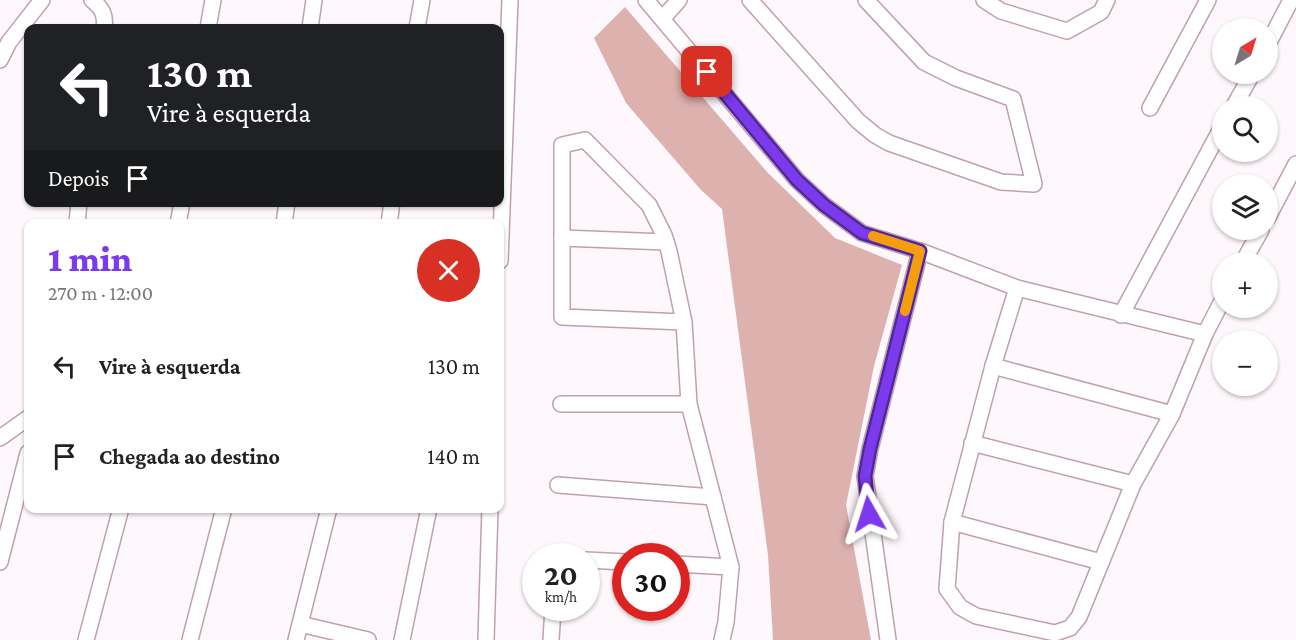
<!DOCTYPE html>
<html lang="pt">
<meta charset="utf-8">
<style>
body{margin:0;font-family:"Crimson Pro",serif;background:#f6f6f6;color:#222;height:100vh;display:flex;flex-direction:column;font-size:22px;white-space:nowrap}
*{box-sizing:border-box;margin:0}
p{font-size:20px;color:#767676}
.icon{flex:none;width:33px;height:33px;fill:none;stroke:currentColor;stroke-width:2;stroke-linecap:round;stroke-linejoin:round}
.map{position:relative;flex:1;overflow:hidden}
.side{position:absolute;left:24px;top:219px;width:480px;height:294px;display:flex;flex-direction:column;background:#fff;border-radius:12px;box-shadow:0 2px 4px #0004}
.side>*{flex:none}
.hud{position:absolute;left:24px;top:24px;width:480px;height:183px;border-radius:12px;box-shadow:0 2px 4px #0004;background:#202124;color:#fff;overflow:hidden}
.needle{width:39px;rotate:38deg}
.fabs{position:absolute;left:1212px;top:18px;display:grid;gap:12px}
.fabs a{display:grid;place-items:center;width:66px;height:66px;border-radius:50%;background:#fff;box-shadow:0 2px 4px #0004;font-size:30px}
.speed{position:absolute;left:522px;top:543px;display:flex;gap:12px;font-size:30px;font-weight:700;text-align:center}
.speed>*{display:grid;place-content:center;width:78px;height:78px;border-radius:50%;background:#fff;box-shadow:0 2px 4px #0004;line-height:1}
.speed small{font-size:15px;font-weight:400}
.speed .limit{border:9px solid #d22;background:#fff;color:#111}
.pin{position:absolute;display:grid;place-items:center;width:51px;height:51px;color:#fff;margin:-26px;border-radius:12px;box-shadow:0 3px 9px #0006}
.me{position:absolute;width:66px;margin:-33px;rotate:354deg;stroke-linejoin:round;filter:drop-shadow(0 0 4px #0008)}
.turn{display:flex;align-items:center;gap:21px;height:126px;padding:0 24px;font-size:27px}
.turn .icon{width:78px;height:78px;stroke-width:2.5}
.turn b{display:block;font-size:42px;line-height:51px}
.then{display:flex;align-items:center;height:57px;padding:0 24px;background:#0003;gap:12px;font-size:22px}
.round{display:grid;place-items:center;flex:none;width:63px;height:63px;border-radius:32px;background:#f6f6f6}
.summary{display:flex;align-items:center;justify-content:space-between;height:102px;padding:0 24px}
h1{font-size:36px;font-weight:800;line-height:45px;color:#7c3aed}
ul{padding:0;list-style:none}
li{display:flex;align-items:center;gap:18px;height:90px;padding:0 24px}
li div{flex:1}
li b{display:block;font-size:22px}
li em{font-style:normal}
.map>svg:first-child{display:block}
</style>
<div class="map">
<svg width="1296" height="640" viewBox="0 0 1296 640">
<rect width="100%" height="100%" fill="#fef7fb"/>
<!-- forest -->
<polygon fill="#ddb1ae" points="625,7 767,172 835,238 902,265 874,366 846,505 871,640 773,640 768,555 722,209 701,190 626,103 594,38"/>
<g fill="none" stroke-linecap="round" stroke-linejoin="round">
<defs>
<g id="minor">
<path d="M92 0C102 8 106 15 104 28"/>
<polyline points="646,0 797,180 824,205 862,233 920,251 1017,288 1205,334"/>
<polyline points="750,0 858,121 875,135 889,143 1001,182 1034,184 1013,99 956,78 924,62 866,0"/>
<polyline points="984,0 1001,11 1067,31 1101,12 1107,0"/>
<polyline points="663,18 679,0"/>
<polyline points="208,28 213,0"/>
<polyline points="310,28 314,0"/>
<polyline points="417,28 422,0"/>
<polyline points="1268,44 1291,0"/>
<polyline points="0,60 9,42 42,0"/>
<polyline points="1234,106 1252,74"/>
<polyline points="1150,108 1208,0"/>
<polyline points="1268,217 1296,164"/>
<polyline points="77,224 79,202"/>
<polyline points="178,224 182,202"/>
<polyline points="284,224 287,202"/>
<polyline points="389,224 392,202"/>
<polyline points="562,238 666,242"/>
<polyline points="500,261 510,0"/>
<polyline points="1243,262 1261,230"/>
<polyline points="1017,288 993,366 952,522 947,589 960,607 976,616 1055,633 1070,628 1079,617 1133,484 1172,414 1205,334 1222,301"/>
<polyline points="1121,315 1222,127"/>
<polyline points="684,322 562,317 562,145 585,140 649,205 664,235 669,251 684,322 689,404 731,567 726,622 722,640"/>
<polyline points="993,366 1172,414"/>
<polyline points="561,404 689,404"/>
<polyline points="0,438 28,418"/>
<polyline points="972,443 1133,484"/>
<polyline points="558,485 713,497"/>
<polyline points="952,522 1101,562"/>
<polyline points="586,560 626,562"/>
<polyline points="0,562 28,453"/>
<polyline points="676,564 731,567"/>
<polyline points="300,624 368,640"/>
<polyline points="86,640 121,508"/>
<polyline points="190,640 224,508"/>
<polyline points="296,640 329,508"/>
<polyline points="402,640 429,508"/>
<polyline points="486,640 490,508"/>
<polyline points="551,640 553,608"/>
<polyline points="888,640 865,476 870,449 920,251"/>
</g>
</defs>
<!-- minor casing -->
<use href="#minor" stroke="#bfa0b0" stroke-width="18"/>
<!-- minor -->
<use href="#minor" stroke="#fff" stroke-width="15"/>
</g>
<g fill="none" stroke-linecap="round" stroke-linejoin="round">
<defs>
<polyline id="route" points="707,72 797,180 824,205 862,233 920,251 870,449 865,476 869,514"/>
</defs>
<!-- route casing -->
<use href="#route" stroke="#51269a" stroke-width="15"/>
<!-- route -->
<use href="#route" stroke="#7c3aed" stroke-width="10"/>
<!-- slow -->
<polyline stroke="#f59e0b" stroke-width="10" points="873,236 920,251 905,311"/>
</g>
</svg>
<div class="fabs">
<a><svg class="needle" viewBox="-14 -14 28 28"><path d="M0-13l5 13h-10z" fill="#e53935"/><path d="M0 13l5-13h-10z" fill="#767676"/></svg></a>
<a><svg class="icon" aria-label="search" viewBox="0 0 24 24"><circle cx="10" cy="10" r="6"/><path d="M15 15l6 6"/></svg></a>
<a><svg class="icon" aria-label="layers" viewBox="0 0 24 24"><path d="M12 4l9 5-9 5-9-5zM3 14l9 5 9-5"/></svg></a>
<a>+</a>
<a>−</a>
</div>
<div class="speed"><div>20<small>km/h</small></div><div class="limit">30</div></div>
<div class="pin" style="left:707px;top:72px;background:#d93025"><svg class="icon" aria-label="arrive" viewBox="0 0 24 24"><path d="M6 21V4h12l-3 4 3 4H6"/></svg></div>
<svg class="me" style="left:869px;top:514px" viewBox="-20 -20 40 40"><path d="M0-17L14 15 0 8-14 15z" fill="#7c3aed" stroke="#fff" stroke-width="4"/></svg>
<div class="hud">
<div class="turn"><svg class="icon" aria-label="left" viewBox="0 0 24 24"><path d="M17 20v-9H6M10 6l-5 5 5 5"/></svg><div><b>130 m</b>Vire à esquerda</div></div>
<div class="then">Depois<svg class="icon" aria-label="arrive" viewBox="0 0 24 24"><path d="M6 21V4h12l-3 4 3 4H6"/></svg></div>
</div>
<section class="side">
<div class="summary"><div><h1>1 min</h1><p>270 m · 12:00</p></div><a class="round" style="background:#d93025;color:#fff"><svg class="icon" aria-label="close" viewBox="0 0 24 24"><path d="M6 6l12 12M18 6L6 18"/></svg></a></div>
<ul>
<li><svg class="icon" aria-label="left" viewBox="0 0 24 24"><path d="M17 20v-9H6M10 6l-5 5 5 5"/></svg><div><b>Vire à esquerda</b></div><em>130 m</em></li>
<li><svg class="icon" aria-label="arrive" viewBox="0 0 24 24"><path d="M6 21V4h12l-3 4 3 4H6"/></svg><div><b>Chegada ao destino</b></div><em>140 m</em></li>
</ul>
</section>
</div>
